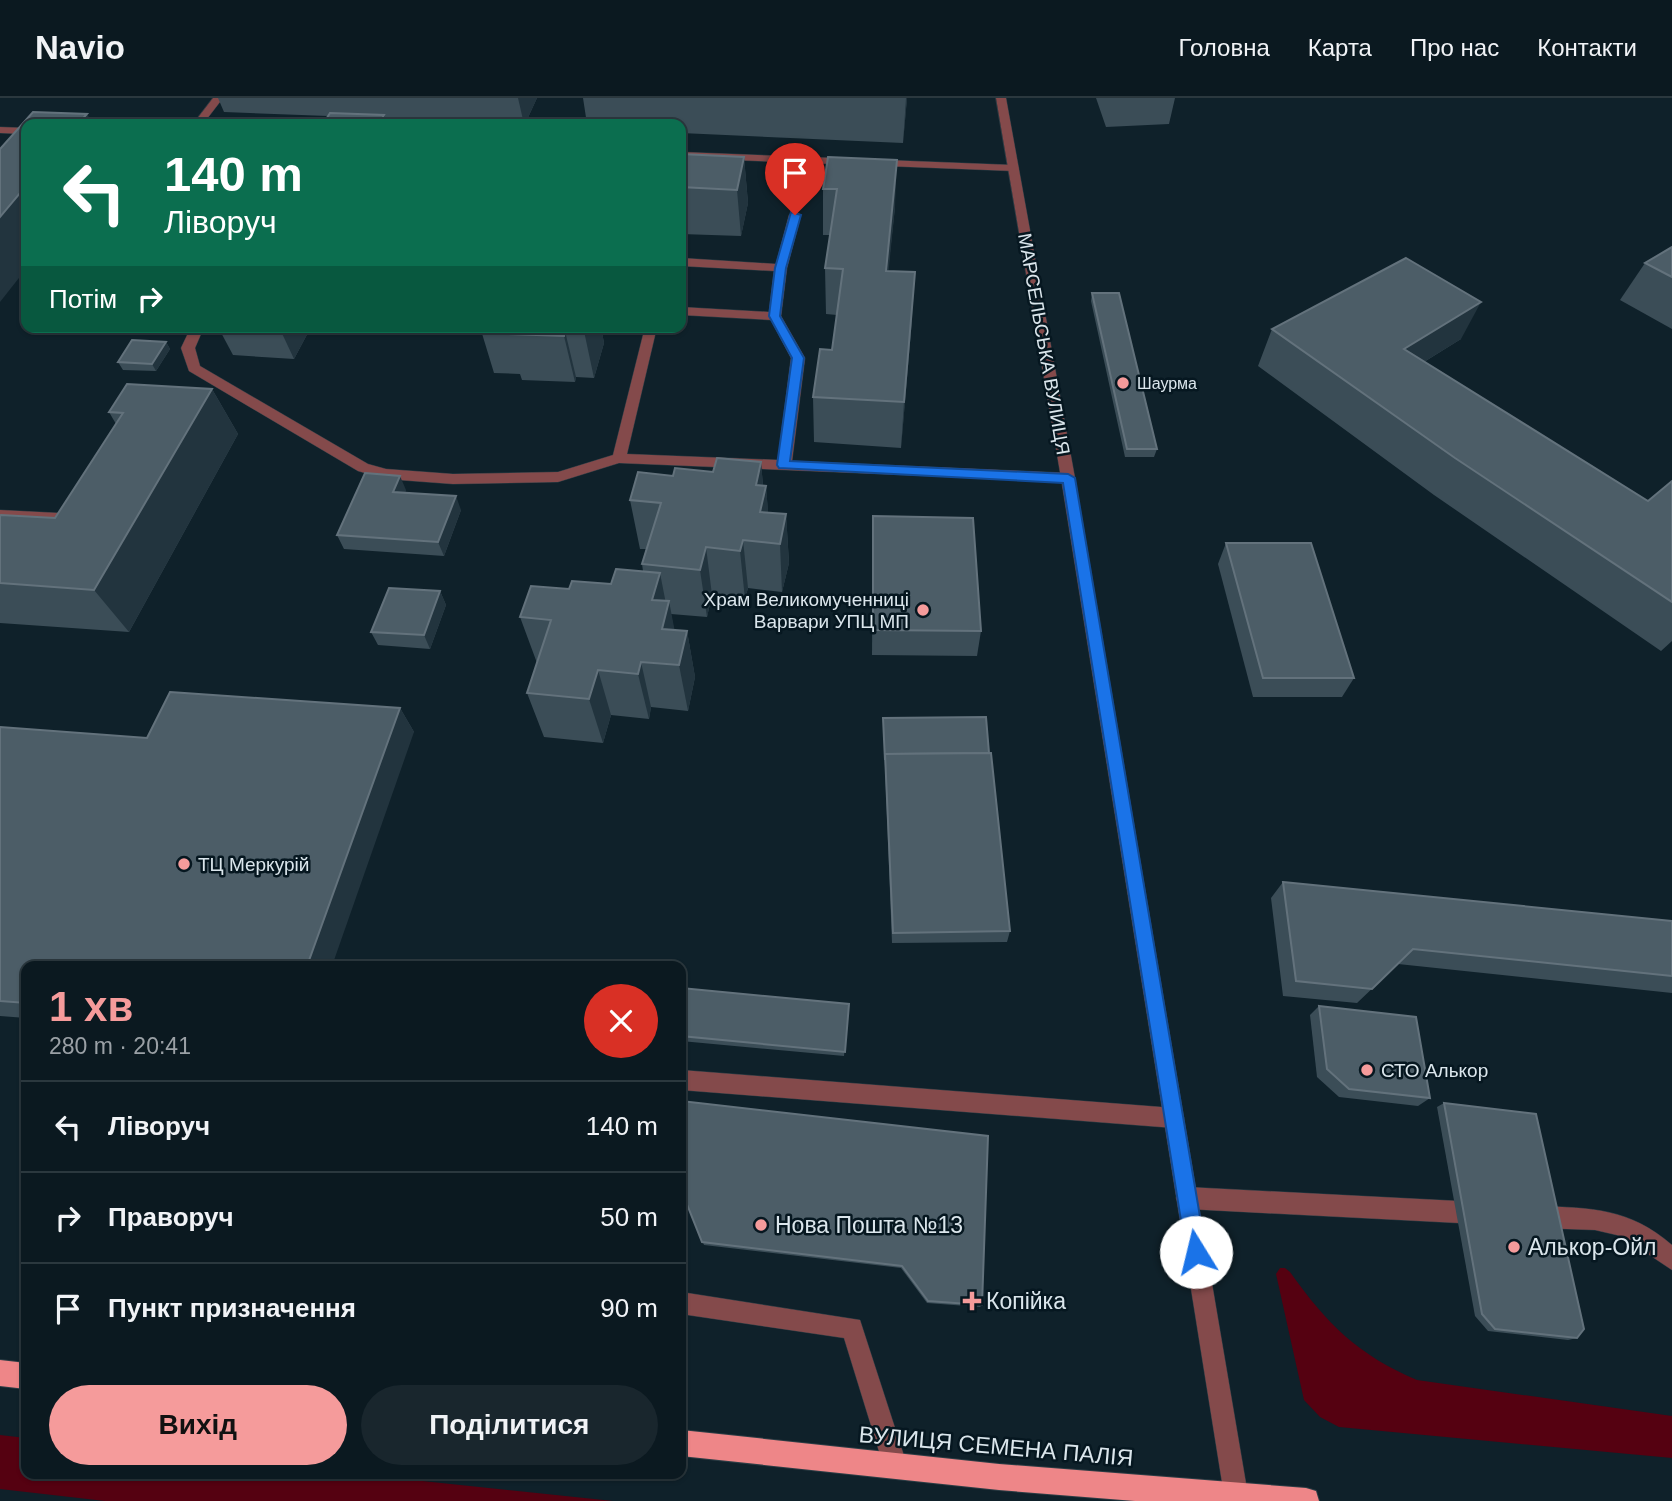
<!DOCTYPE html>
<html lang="uk">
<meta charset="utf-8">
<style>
body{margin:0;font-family:Helvetica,sans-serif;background:#19262d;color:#f1f3f6;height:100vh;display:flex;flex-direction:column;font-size:26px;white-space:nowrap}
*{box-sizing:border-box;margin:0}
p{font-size:23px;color:#9aa0a5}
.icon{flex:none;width:38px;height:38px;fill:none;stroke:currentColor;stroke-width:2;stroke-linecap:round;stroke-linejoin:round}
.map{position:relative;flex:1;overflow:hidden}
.details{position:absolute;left:21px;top:863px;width:665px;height:518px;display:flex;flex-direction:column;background:#0b1920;border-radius:14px;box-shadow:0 2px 5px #0004,0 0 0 2px #2b383e}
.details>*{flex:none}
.hud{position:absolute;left:21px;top:21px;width:665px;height:214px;border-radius:14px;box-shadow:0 2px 5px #0004,0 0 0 2px #2b383e;background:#0b6e4f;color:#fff;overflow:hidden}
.pin{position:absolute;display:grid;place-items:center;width:60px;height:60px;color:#fff;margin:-72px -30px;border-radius:50% 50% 50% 0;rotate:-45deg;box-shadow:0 0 7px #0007}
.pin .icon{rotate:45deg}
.me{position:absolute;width:77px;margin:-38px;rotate:351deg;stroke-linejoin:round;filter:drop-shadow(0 0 5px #0008)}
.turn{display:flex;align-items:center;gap:24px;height:147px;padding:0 28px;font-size:32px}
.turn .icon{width:91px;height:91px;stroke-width:2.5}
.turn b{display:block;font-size:49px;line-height:60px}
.then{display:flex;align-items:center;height:66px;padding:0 28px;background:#0003;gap:14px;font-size:26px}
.round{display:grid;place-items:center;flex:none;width:74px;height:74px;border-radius:37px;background:#19262d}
.summary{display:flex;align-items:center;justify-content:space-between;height:119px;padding:0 28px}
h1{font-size:42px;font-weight:800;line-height:52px;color:#f59b9b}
.button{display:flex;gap:14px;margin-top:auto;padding:14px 28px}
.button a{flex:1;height:80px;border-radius:42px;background:#f59b9b;color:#111;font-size:28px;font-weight:800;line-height:80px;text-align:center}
.button a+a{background:#19262d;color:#f1f3f6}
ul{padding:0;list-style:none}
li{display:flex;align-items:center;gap:21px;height:91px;padding:0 28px;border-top:2px solid #2b383e}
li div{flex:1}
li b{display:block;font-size:26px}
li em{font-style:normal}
header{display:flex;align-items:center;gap:42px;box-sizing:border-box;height:98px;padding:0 35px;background:#0b1920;border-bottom:2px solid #2b383e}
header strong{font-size:33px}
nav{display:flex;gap:38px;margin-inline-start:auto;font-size:24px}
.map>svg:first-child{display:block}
</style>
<header>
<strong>Navio</strong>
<nav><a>Головна</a><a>Карта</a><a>Про нас</a><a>Контакти</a></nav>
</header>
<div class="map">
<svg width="1672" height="1403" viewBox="0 0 1672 1403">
<rect width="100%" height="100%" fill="#0f212a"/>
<!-- green -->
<g fill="#550111">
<path d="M1280 1170H1285L1290 1174C1327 1226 1358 1257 1417 1282L1672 1318V1360L1339 1329 1320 1319 1304 1302 1276 1176Z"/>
<polygon points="0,1337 26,1340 26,1376 356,1376 613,1403 105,1403 0,1391"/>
</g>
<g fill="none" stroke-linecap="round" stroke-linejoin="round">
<defs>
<g id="service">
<polygon points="213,0 223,0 203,26 193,26"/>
<polygon points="0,29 26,30 26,36 0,35"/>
<polygon points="681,54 1013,67 1019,70 1013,73 681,60"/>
<polygon points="795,113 801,117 787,170 781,218 805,260 792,363 1068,375 1073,376 1073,384 619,365 558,384 453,386 386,381 358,373 189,273 181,250 191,229 204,229 195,250 200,268 368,366 386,371 453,376 558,374 613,357 645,229 657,229 627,356 778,362 791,260 771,222 681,217 681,209 769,214 774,173 681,168 681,160 776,166 789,117"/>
<polygon points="71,403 78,408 68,424 63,425 0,422 0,412 59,415 66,404"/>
<polygon points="681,972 1174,1010 1181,1013 1184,1020 1181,1027 1174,1030 681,992"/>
<polygon points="1187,1089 1478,1104 1486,1107 1489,1115 1486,1123 1478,1126 1187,1111 1179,1108 1176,1100 1179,1092"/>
<path d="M1538 1108C1592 1110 1629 1110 1672 1147V1172L1621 1138 1595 1132 1538 1130 1530 1127 1527 1119 1530 1111Z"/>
<polygon points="681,1194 860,1222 907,1367 904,1376 895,1379 886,1376 844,1240 681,1216"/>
</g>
<polygon id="tertiary" points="996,0 1006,0 1075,380 1249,1403 1225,1403 1061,380"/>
<g id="trunk">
<polygon points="0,1262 26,1265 26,1291 0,1288"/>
<polygon points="681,1332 999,1366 1306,1390 1316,1393 1319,1403 1135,1403 999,1392 681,1358"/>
</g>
</defs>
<!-- service casing -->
<use href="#service" stroke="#2c3d45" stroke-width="1"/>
<!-- tertiary casing -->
<use href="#tertiary" stroke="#2c3d45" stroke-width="1"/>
<!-- trunk casing -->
<use href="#trunk" stroke="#2c3d45" stroke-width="2"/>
<!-- service -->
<use href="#service" fill="#844a4b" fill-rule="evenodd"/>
<!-- tertiary -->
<use href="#tertiary" fill="#844a4b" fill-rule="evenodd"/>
<!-- trunk -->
<use href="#trunk" fill="#ee8688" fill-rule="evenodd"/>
</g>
<!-- wall -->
<g fill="#3b4d57">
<polygon points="218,0 537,0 525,26 496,26 386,21 387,26 323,26 328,18 224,14"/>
<polygon points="583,0 907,0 903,45 681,35 681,26 587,26"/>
<polygon points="1096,0 1175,0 1169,26 1106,29"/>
<polygon points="681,56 744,59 748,105 741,138 681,136"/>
<polygon points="828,59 895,109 888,173 912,221 901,350 814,344 813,299 832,252 837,217 826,216 825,170 830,137 823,137 823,91"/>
<polygon points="1672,149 1672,231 1620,202 1645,165"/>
<polygon points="1092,195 1157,351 1154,359 1125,359 1091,203"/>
<polygon points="218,229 311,229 294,261 233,257"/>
<polygon points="480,229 601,229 604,245 594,280 576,279 575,284 522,282 520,276 494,275"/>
<polygon points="1272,231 1461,241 1424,264 1648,403 1672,383 1672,543 1661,553 1434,397 1258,268"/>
<polygon points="166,244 170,251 156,273 123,272 118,264"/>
<polygon points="212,291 238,336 129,534 0,525 0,418 55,420 116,326 109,314"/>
<polygon points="761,364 763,388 766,388 768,415 786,416 789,465 782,494 748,490 745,501 712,497 707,519 671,516 674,532 687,533 695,579 688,613 651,609 649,621 611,617 603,645 544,639 527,595 537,565 520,519 569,491 611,486 643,473 642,466 646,451 640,451 630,402 673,378 713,374"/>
<polygon points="406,392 405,394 461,412 444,458 344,451 337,437"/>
<polygon points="873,418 981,533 977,558 872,557"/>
<polygon points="1226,445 1354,580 1342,599 1253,599 1218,466"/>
<polygon points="440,493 446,507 430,551 378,547 371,534"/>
<polygon points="400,610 414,634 26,868 26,920 0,918 0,629 147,640"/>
<polygon points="883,620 989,655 1010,833 1007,844 892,845"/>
<polygon points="1283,784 1672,823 1672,895 1398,866 1357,905 1283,898 1271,800"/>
<polygon points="681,890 849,906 844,958 681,943"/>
<polygon points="1319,908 1430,1000 1418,1008 1339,999 1317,979 1310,917"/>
<polygon points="681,1003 982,1207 980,1209 927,1205 901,1170 704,1147 688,1107 681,1107"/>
<polygon points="1444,1005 1577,1240 1568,1242 1488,1233 1475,1218 1437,1009"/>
</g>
<!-- shaded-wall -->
<g fill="#22343e">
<polygon points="518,0 537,0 525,26 524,26"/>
<polygon points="906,0 907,0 903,45"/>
<polygon points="87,16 93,26 78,26"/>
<polygon points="384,17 387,26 379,26"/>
<polygon points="744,59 748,105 741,138 737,92"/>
<polygon points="897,62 895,109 884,219 886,173"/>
<polygon points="26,88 26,171 0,204 0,119"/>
<polygon points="915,174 912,221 901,350 904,304"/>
<polygon points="1481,204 1461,241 1385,288 1404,251"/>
<polygon points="279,229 311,229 294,261"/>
<polygon points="586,229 601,229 604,245 594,280 584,233"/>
<polygon points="565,233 576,279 575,284 564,238"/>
<polygon points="166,244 170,251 156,273 152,266"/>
<polygon points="212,291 238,336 129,534 94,492"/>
<polygon points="761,364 764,400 766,388 770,438 763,444 756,387"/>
<polygon points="400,378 406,392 400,408 393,394"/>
<polygon points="456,398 461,412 444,458 438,444"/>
<polygon points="786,416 789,465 782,494 780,446"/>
<polygon points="743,442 748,490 745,501 740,453"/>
<polygon points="706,449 712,497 707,519 700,472"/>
<polygon points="660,475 667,511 669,503 678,550 669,566 652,502"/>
<polygon points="440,493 446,507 430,551 424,537"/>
<polygon points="687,533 695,579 688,613 679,567"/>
<polygon points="641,564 651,609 649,621 638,576"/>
<polygon points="598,572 611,617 603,645 589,601"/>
<polygon points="400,610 414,634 332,868 307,868"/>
</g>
<!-- building -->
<g fill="#4c5d67" stroke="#63727c" stroke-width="2">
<polygon points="33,14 87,16 78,26 26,26 26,88 0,119 0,51"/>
<polygon points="330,15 384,17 379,26 323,26"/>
<polygon points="681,56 744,59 737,92 681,89"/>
<polygon points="828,59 897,62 886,173 915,174 904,304 813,299 820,251 832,252 843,171 825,170 837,91 823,91"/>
<polygon points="1672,149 1672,179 1645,165"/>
<polygon points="1406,160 1481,204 1404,251 1648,403 1672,383 1672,504 1455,360 1272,231"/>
<polygon points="1092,195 1119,195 1157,351 1127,351"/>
<polygon points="485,229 586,229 584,233 565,233 564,238 509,236 510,230"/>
<polygon points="132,242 166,244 152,266 118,264"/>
<polygon points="127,286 212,291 94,492 0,485 0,418 1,417 55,420 123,315 109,314"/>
<polygon points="717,360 761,364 756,387 766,388 760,414 786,416 780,446 743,442 740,453 706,449 700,472 642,466 661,405 630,402 638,374 673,378 675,370 713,374"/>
<polygon points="365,375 400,378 393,394 456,398 438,444 337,437"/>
<polygon points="873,418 973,420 981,533 873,532"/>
<polygon points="1226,445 1311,445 1354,580 1263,580"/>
<polygon points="616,471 660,475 652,502 669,503 662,531 687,533 679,567 641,564 638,576 598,572 589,601 527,595 551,522 520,519 531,488 569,491 572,483 611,486"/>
<polygon points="389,490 440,493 424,537 371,534"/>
<polygon points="170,594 400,610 307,868 26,868 26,905 0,903 0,629 147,640"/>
<polygon points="986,619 989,655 885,656 885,662 883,620"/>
<polygon points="991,655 1010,833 893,835 885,656"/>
<polygon points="1283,784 1672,823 1672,878 1413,851 1372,891 1296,883"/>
<polygon points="389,863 442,868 387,868"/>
<polygon points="681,890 849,906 845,954 681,938"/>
<polygon points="1319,908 1416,919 1430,1000 1349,991 1327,971"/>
<polygon points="681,1003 988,1038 982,1207 928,1203 902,1168 702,1144 686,1104 681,1104"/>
<polygon points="1444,1005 1536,1016 1584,1231 1577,1240 1495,1231 1482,1216"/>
</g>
<!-- route -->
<polygon fill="#1a73e8" stroke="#114b97" stroke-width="2" points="791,114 801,117 786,170 780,218 804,260 790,363 1068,376 1075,380 1206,1154 1203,1161 1196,1164 1189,1161 1186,1154 1063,385 779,370 777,367 792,260 769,218 775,170"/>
<!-- markers -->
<g fill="#f59b9b" stroke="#061720" stroke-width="2.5">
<circle cx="1123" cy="285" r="7"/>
<circle cx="923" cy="512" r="7"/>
<circle cx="184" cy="766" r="7"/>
<circle cx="1367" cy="972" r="7"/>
<circle cx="761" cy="1127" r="7"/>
<circle cx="1514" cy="1149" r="7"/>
<path d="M968.5 1192.5h7v7h7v7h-7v7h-7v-7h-7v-7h7z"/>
</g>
<g text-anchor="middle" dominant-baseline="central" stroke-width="5" stroke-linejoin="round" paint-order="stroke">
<!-- far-poi labels -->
<g font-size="16" fill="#dbe6ec" stroke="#061720" text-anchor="start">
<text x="1137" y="285">Шаурма</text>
</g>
<!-- street labels -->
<g font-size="19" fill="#dbe6ec" stroke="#061720">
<text transform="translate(1044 246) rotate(80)">МАРСЕЛЬСЬКА ВУЛИЦЯ</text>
</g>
<!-- poi labels -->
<g font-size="19" fill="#dbe6ec" stroke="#061720" text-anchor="start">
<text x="909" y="501" text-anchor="end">Храм Великомученниці<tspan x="909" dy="22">Варвари УПЦ МП</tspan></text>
<text x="198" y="766">ТЦ Меркурій</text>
<text x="1381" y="972">СТО Алькор</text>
</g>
<!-- near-poi labels -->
<g font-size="23" fill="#dbe6ec" stroke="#061720" text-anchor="start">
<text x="775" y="1127">Нова Пошта №13</text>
<text x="1528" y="1149">Алькор-Ойл</text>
<text x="986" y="1203">Копійка</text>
</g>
<!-- near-street labels -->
<g font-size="23" fill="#dbe6ec" stroke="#061720">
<text transform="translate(996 1348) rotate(5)">ВУЛИЦЯ СЕМЕНА ПАЛІЯ</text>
</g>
</g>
</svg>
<div class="pin" style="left:795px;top:117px;background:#d93025"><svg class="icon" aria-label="arrive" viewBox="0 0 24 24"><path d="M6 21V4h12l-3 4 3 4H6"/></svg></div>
<svg class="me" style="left:1196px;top:1154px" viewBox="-20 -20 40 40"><circle r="19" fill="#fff"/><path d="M0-13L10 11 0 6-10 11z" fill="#1a73e8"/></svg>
<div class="hud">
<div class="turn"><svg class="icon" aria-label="left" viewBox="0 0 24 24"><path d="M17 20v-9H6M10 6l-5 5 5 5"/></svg><div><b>140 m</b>Ліворуч</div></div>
<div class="then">Потім<svg class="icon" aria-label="right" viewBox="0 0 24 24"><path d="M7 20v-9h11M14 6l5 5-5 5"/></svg></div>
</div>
<section class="details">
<div class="summary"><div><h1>1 хв</h1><p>280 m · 20:41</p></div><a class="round" style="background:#d93025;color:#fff"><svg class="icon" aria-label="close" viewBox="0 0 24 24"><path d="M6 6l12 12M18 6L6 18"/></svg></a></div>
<ul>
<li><svg class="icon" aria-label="left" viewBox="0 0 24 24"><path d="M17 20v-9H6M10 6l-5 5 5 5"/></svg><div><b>Ліворуч</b></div><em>140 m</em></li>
<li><svg class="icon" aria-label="right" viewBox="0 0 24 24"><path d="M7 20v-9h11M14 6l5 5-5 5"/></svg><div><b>Праворуч</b></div><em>50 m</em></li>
<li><svg class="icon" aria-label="arrive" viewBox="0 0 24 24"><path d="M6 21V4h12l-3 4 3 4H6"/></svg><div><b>Пункт призначення</b></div><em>90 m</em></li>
</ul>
<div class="button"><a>Вихід</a><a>Поділитися</a></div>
</section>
</div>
